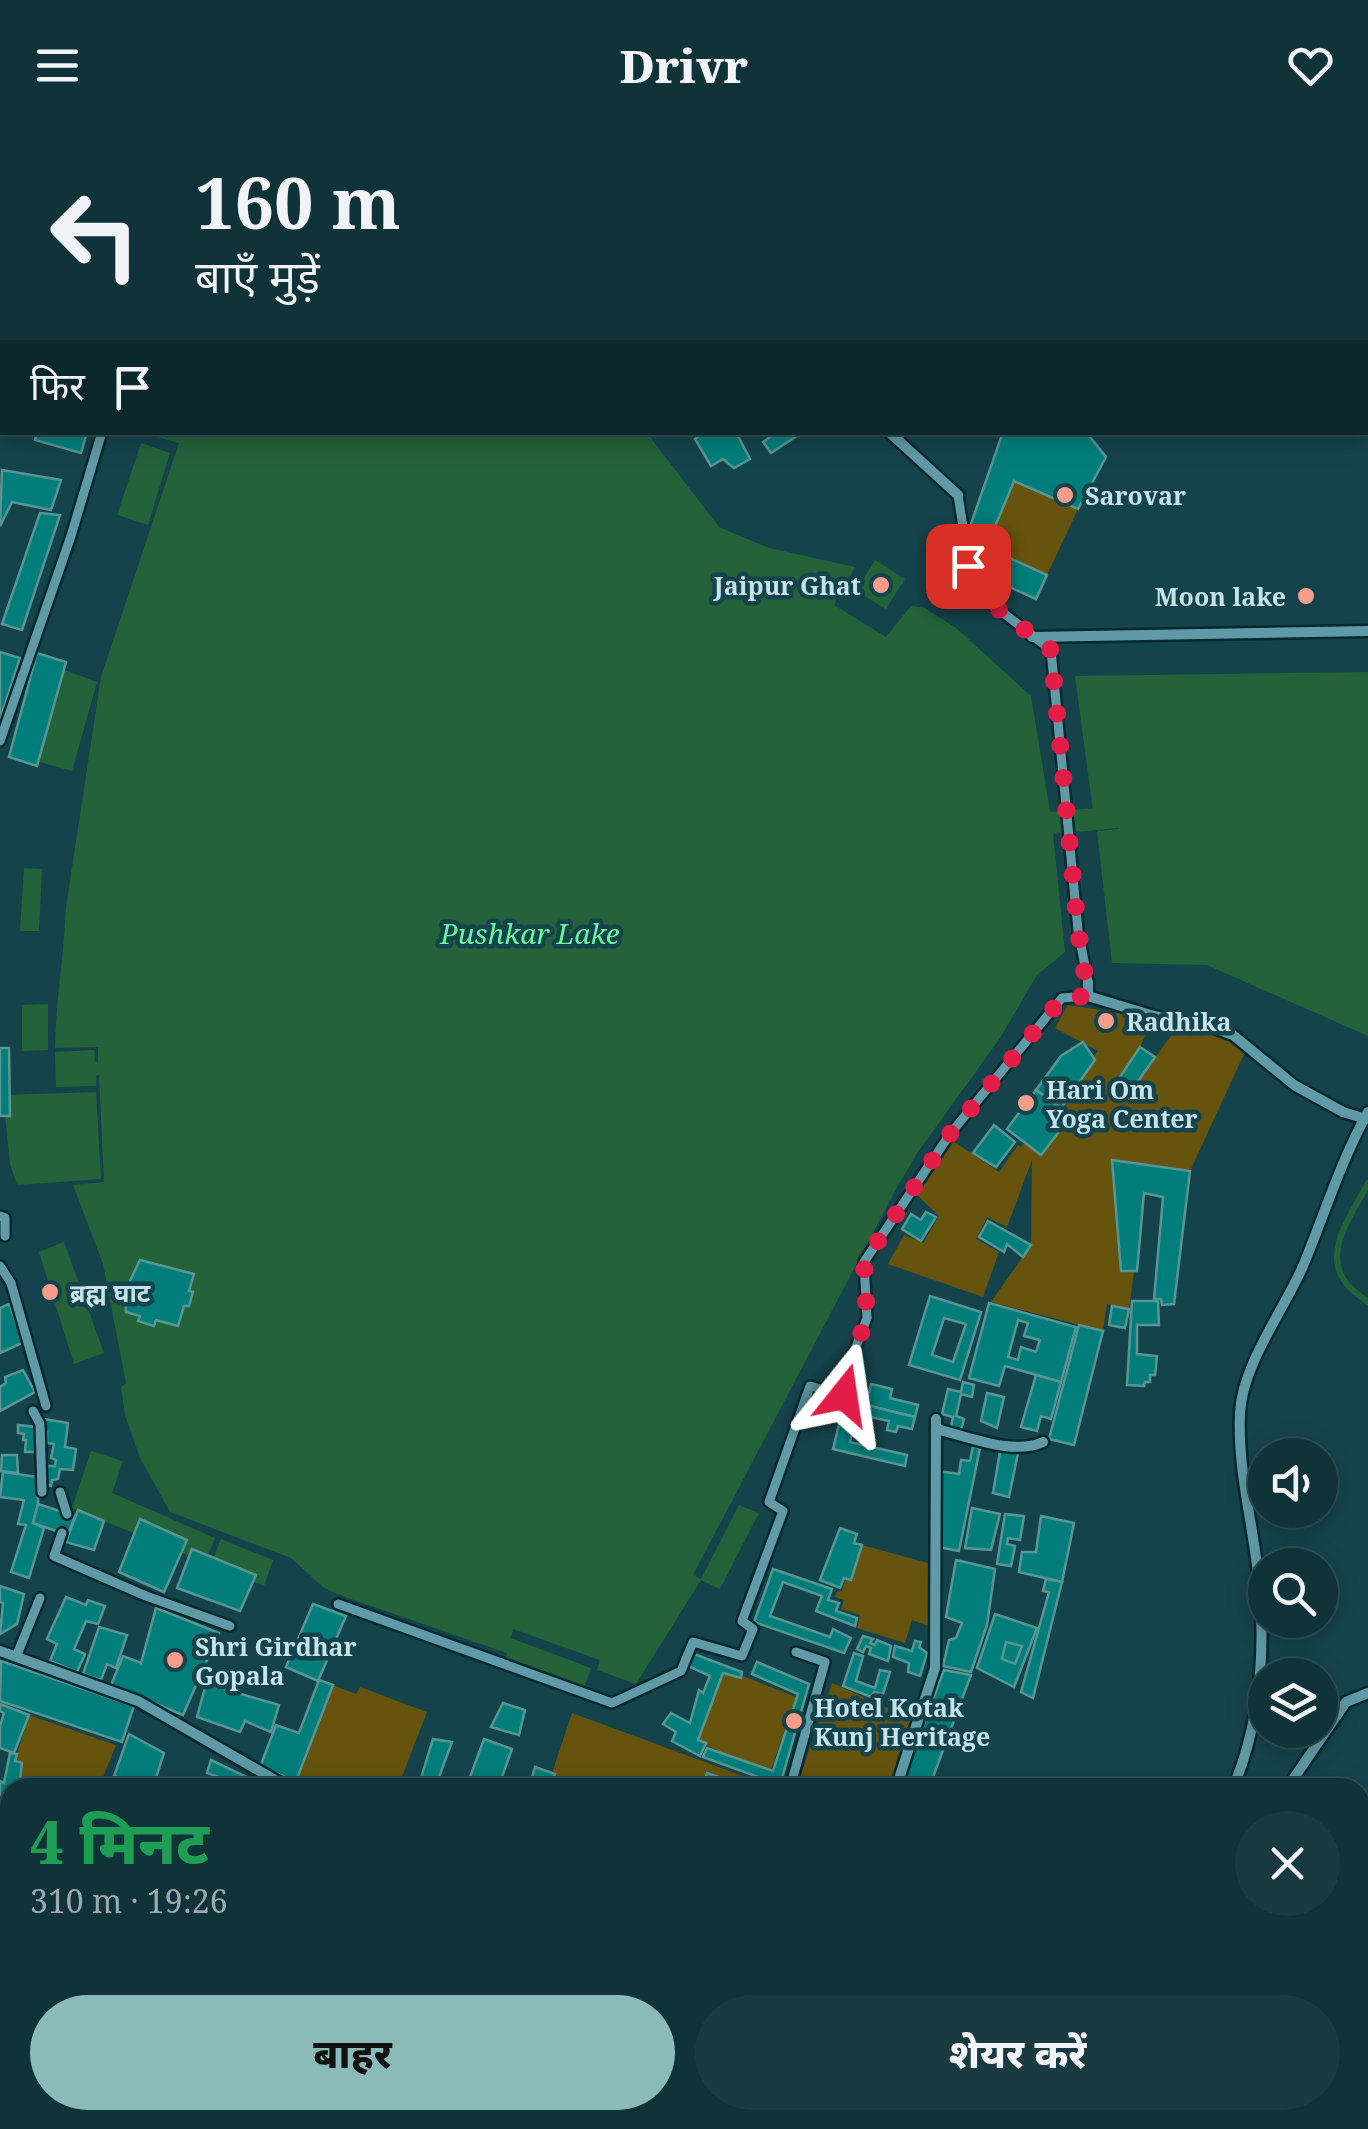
<!DOCTYPE html>
<html lang="hi">
<meta charset="utf-8">
<style>
body{margin:0;font-family:"Noto Serif","Noto Sans Devanagari",serif;background:#193a41;color:#f1f3f6;height:100vh;display:flex;flex-direction:column;font-size:38px;white-space:nowrap}
*{box-sizing:border-box;margin:0}
p{font-size:32px;color:#9caaae}
.icon{flex:none;width:55px;height:55px;fill:none;stroke:currentColor;stroke-width:2;stroke-linecap:round;stroke-linejoin:round}
.map{position:relative;flex:1;overflow:hidden}
.panel{position:absolute;left:0px;top:1648px;width:1370px;height:352px;display:flex;flex-direction:column;background:#103239;border-radius:30px 30px 0 0;box-shadow:0 5px 25px #0003,0 0 0 2px #304d53}
.panel>*{flex:none}
.top-card{position:absolute;left:0px;top:0px;width:1370px;height:305px;box-shadow:0 5px 25px #0003,0 0 0 2px #304d53;background:#103239;color:#f1f3f6;overflow:hidden}
.buttons{position:absolute;left:1248px;top:1308px;display:grid;gap:20px}
.buttons a{display:grid;place-items:center;width:90px;height:90px;border-radius:50%;background:#103239;box-shadow:0 5px 25px #0003,0 0 0 2px #304d53;font-size:50px}
.pin{position:absolute;display:grid;place-items:center;width:85px;height:85px;color:#fff;margin:-42px;border-radius:20px;box-shadow:0 5px 15px #0006}
.me{position:absolute;width:110px;margin:-55px;rotate:15deg;stroke-linejoin:round;filter:drop-shadow(0 0 8px #0008)}
.turn{display:flex;align-items:center;gap:35px;height:210px;padding:0 30px;font-size:45px}
.turn .icon{width:130px;height:130px;stroke-width:2.5}
.turn b{display:block;font-size:70px;line-height:85px}
.then{display:flex;align-items:center;height:95px;padding:0 30px;background:#0003;gap:20px;font-size:38px}
.round{display:grid;place-items:center;flex:none;width:105px;height:105px;border-radius:52px;background:#193a41}
.head{display:flex;align-items:center;justify-content:space-between;height:170px;padding:0 30px}
h1{font-size:60px;font-weight:800;line-height:75px;color:#1e9e55}
.action{display:flex;gap:20px;margin-top:auto;padding:20px 30px}
.action a{flex:1;height:115px;border-radius:60px;background:#8bbbb9;color:#111;font-size:40px;font-weight:800;line-height:115px;text-align:center}
.action a+a{background:#193a41;color:#f1f3f6}
header{display:flex;justify-content:space-between;align-items:center;height:130px;padding:0 30px;background:#103239;font-size:45px;font-weight:800}
.map>svg:first-child{display:block}
</style>
<header><svg class="icon" aria-label="menu" viewBox="0 0 24 24"><path d="M4 6h16M4 12h16M4 18h16"/></svg>Drivr<svg class="icon" aria-label="heart" viewBox="0 0 24 24"><path d="M12 20l-8-8c-3-5 5-10 8-4 3-6 11-1 8 4z"/></svg></header>
<div class="map">
<svg width="1368" height="1999" viewBox="0 0 1368 1999">
<rect width="100%" height="100%" fill="#15434c"/>
<!-- green -->
<g fill="#65530e">
<polygon points="1014,351 1078,379 1047,445 987,416"/>
<polygon points="1068,875 1153,888 1140,917 1125,969 1179,895 1231,907 1245,922 1190,1041 1112,1031 1121,1140 1134,1141 1129,1179 1107,1174 1103,1201 991,1172 1031,1115 1032,1030 1007,1097 987,1087 976,1109 999,1122 983,1167 888,1134 904,1105 923,1113 939,1086 915,1063 953,1011 999,1042 1018,1015 1021,1017 1098,921 1055,898"/>
<polygon points="862,1415 928,1433 928,1496 912,1490 905,1513 857,1498 860,1485 841,1479 844,1470 835,1467 837,1461 841,1462 846,1449 851,1449"/>
<polygon points="723,1538 796,1567 770,1643 696,1611"/>
<polygon points="832,1553 912,1589 891,1657 796,1658"/>
<polygon points="333,1555 356,1564 360,1557 427,1582 398,1657 314,1657 296,1651"/>
<polygon points="572,1583 773,1657 547,1658"/>
<polygon points="29,1585 116,1615 99,1657 19,1657 22,1633 15,1631"/>
<polygon points="388,1990 562,1990 559,1999 386,1999"/>
<polygon points="737,1990 864,1990 861,1999 734,1999"/>
</g>
<!-- water -->
<g fill="#24623a">
<path d="M143 303H647L719 397 769 418 855 437 834 475 886 507 911 476 925 478 956 498 1031 566 1052 693 1065 822 1037 845 1000 908 918 1022 896 1059 693 1445 701 1449 739 1375 759 1383 724 1451 720 1459 701 1450 636 1554 597 1540 600 1530 513 1499 511 1508 591 1538 584 1558 505 1530 507 1523 345 1467 324 1458 291 1428 170 1382 140 1328 125 1285 121 1257 126 1253 103 1134 73 1055 104 1052 99 945 96 946V956L56 957 55 922 94 920 95 931 98 932V917L55 918C56 870 64 824 66 777L101 547 179 313Z"/>
<polygon points="141,313 170,323 148,395 117,385"/>
<polygon points="875,430 905,449 886,479 856,461"/>
<polygon points="59,538 97,552 72,641 33,630"/>
<polygon points="1368,542 1368,906 1207,835 1112,833 1097,701 1119,699 1120,681 1093,681 1075,546"/>
<polygon points="24,738 42,739 39,801 20,801"/>
<polygon points="48,874 48,920 22,921 22,875"/>
<polygon points="96,962 101,1049 17,1055 10,1034 3,965"/>
<polygon points="64,1112 104,1223 74,1234 39,1122"/>
<polygon points="91,1321 123,1331 112,1363 215,1408 205,1432 72,1378"/>
<polygon points="221,1409 273,1430 264,1456 211,1434"/>
</g>
<g fill="none" stroke-linecap="round" stroke-linejoin="round">
<!-- stream -->
<path stroke="#24623a" stroke-width="6" d="M1368 1053C1354 1081 1323 1120 1344 1150 1349 1159 1360 1166 1368 1172"/>
<!-- canal -->
<polyline stroke="#24623a" stroke-width="22" points="1052,693 1150,684"/>
</g>
<!-- building -->
<g fill="#017e7b" stroke="#589693" stroke-width="2.5" fill-rule="evenodd">
<polygon points="37,302 87,302 81,323 35,310"/>
<polygon points="704,302 736,302 750,329 734,338 723,329 711,336 695,309"/>
<polygon points="771,302 801,302 801,303 771,323 763,312 773,305"/>
<polygon points="1003,302 1086,302 1106,327 1078,379 1014,351 987,416 965,411"/>
<polygon points="2,340 61,350 51,380 12,372 0,396"/>
<polygon points="40,383 60,385 22,500 2,494"/>
<polygon points="1001,424 1047,445 1036,469 990,448"/>
<polygon points="0,522 20,528 0,589"/>
<polygon points="37,523 66,532 37,636 9,627"/>
<polygon points="1083,912 1095,930 1061,978 1036,960 1061,926"/>
<polygon points="1140,917 1155,927 1125,970 1112,959"/>
<polygon points="0,918 9,918 10,986 0,986"/>
<polygon points="1036,960 1071,986 1041,1025 1007,999"/>
<polygon points="994,995 1015,1012 996,1037 973,1023"/>
<polygon points="1112,1030 1190,1041 1174,1174 1162,1175 1161,1169 1154,1169 1163,1067 1144,1063 1137,1141 1121,1141"/>
<polygon points="926,1082 936,1087 921,1111 902,1099 911,1084 921,1090"/>
<polygon points="988,1091 1031,1115 1023,1127 1007,1114 1004,1122 979,1107"/>
<polygon points="140,1130 194,1144 189,1161 193,1162 189,1176 184,1176 178,1196 156,1190 154,1196 138,1191 140,1186 126,1182 125,1161"/>
<path d="M930 1166 981 1182 960 1250 909 1235ZM944 1188 966 1194 953 1232 932 1225Z"/>
<polygon points="1132,1171 1158,1171 1159,1195 1137,1195 1137,1224 1157,1226 1155,1245 1150,1245 1150,1252 1145,1252 1144,1256 1127,1255"/>
<path d="M989 1173 1076 1197 1061 1252 1005 1236 999 1256 969 1248ZM1018 1190 1028 1193 1024 1206 1040 1210 1036 1222 1021 1217 1018 1230 1008 1227Z"/>
<polygon points="9,1174 24,1212 0,1223 0,1178"/>
<polygon points="1112,1176 1129,1179 1125,1198 1109,1195"/>
<polygon points="1079,1195 1103,1201 1074,1315 1049,1309"/>
<polygon points="23,1240 35,1262 0,1281 0,1257 6,1253 5,1247"/>
<polygon points="1036,1245 1061,1252 1051,1289 1041,1286 1037,1301 1021,1297"/>
<polygon points="963,1252 974,1255 972,1267 961,1264 956,1286 964,1289 961,1300 951,1297 953,1287 942,1284 948,1259 961,1262"/>
<polygon points="871,1254 892,1259 890,1268 918,1275 915,1287 866,1275"/>
<polygon points="825,1263 846,1268 840,1290 820,1285"/>
<polygon points="987,1263 1004,1267 997,1298 981,1291"/>
<polygon points="845,1270 915,1287 912,1299 898,1296 896,1302 887,1300 889,1291 857,1284 850,1312 907,1325 905,1336 833,1319"/>
<polygon points="44,1289 68,1293 65,1317 76,1319 73,1340 60,1339 58,1349 52,1350 51,1356 41,1353 44,1336 55,1336 56,1330 51,1328 54,1314 47,1313 47,1302 41,1302"/>
<polygon points="18,1295 37,1297 38,1322 25,1322 26,1310 23,1310 24,1304 18,1303"/>
<polygon points="973,1316 980,1318 959,1421 938,1417 938,1341 959,1344 961,1330 970,1331"/>
<polygon points="1000,1321 1018,1323 1009,1367 993,1363"/>
<polygon points="2,1325 17,1325 18,1343 1,1341"/>
<polygon points="3,1342 38,1347 38,1374 33,1393 44,1398 29,1448 11,1442 26,1395 18,1394 24,1370 0,1367"/>
<polygon points="38,1374 75,1386 68,1405 33,1393"/>
<polygon points="972,1378 1000,1384 991,1420 965,1418"/>
<polygon points="78,1380 104,1391 94,1420 66,1412"/>
<polygon points="1005,1384 1024,1386 1020,1410 1008,1408 1007,1414 1015,1416 1011,1436 997,1434"/>
<polygon points="1041,1386 1074,1393 1062,1452 1019,1442 1022,1422 1036,1422"/>
<polygon points="140,1389 187,1410 164,1462 119,1442"/>
<polygon points="840,1398 857,1404 854,1413 862,1415 851,1450 844,1448 840,1458 820,1450"/>
<polygon points="192,1419 256,1445 240,1481 177,1458"/>
<polygon points="956,1430 995,1439 987,1495 971,1542 943,1536 949,1510 956,1508 962,1493 946,1487"/>
<polygon points="773,1439 832,1459 828,1470 839,1473 836,1481 857,1488 855,1496 816,1481 822,1466 783,1452 770,1486 830,1507 833,1499 851,1508 844,1523 754,1492"/>
<polygon points="1046,1449 1062,1452 1033,1568 1021,1562 1049,1462 1043,1461"/>
<polygon points="0,1456 24,1464 17,1494 0,1504 3,1473 0,1472"/>
<polygon points="66,1467 86,1475 88,1470 105,1476 98,1494 86,1491 74,1519 85,1524 77,1542 50,1531 57,1514 47,1509"/>
<polygon points="313,1474 346,1486 318,1551 286,1537"/>
<polygon points="156,1478 219,1503 183,1585 111,1555 123,1526 141,1533"/>
<polygon points="995,1484 1037,1498 1014,1557 977,1538"/>
<polygon points="99,1497 127,1505 116,1538 107,1534 101,1550 83,1544"/>
<polygon points="863,1506 873,1509 870,1513 875,1515 877,1510 891,1516 888,1531 869,1524 871,1518 866,1516 863,1522 857,1519"/>
<polygon points="915,1511 921,1512 919,1517 927,1523 920,1546 908,1542 909,1533 893,1527 895,1516 912,1521"/>
<polygon points="1006,1512 1022,1516 1015,1534 1002,1529"/>
<polygon points="854,1523 863,1526 856,1551 875,1558 880,1540 890,1542 883,1564 874,1562 871,1567 843,1556"/>
<polygon points="694,1524 742,1542 741,1548 723,1543 698,1610 706,1613 700,1626 672,1611 676,1602 663,1594 671,1583 690,1593 699,1560 703,1563 710,1546 688,1536"/>
<polygon points="1,1531 134,1576 122,1612 0,1571"/>
<polygon points="757,1532 809,1554 780,1655 703,1627 707,1618 773,1641 798,1564 752,1544"/>
<polygon points="944,1540 971,1545 929,1658 900,1658"/>
<polygon points="319,1550 333,1555 296,1651 260,1637 276,1595 299,1603"/>
<polygon points="206,1554 279,1575 271,1602 245,1591 240,1602 197,1587"/>
<polygon points="503,1573 525,1580 519,1605 491,1597"/>
<polygon points="0,1574 29,1585 14,1623 0,1618 0,1596 4,1583 0,1581"/>
<polygon points="129,1604 164,1623 153,1657 114,1646"/>
<polygon points="433,1609 452,1612 435,1658 418,1658"/>
<polygon points="484,1609 512,1619 498,1658 466,1658"/>
<polygon points="10,1623 17,1624 15,1631 22,1633 19,1658 10,1658 9,1672 0,1673 0,1651 4,1653"/>
<polygon points="211,1630 261,1654 260,1658 235,1658 236,1653 207,1643"/>
<polygon points="535,1637 555,1644 550,1658 529,1658"/>
<polygon points="707,1643 736,1653 734,1658 702,1658"/>
<polygon points="0,1702 10,1705 7,1745 0,1743"/>
<polygon points="170,1990 221,1990 219,1999 168,1999"/>
<polygon points="578,1990 599,1990 622,1999 575,1999"/>
<polygon points="599,1990 644,1990 641,1999 622,1999"/>
<polygon points="669,1990 736,1990 733,1999 666,1999"/>
</g>
<g fill="none" stroke-linecap="round" stroke-linejoin="round">
<!-- pedestrian-tunnel -->
<polyline stroke="#305b64" stroke-width="9" stroke-dasharray="9 4.5" stroke-linecap="butt" points="62,1403 67,1384"/>
<defs>
<g id="pedestrian">
<polyline points="958,365 969,435 979,464 1051,520 1078,800 1088,852"/>
<polyline points="0,611 71,406 102,302"/>
<polyline points="0,1086 5,1088 5,1106"/>
<polyline points="0,1136 11,1153 46,1276"/>
<polyline points="33,1281 40,1294 42,1362"/>
<polyline points="60,1362 67,1384"/>
<polyline points="62,1403 54,1426 146,1466 230,1496"/>
<polyline points="338,1474 612,1573 681,1541 693,1512 742,1526 753,1499 742,1491 783,1381 769,1372 810,1256 843,1265 848,1238 867,1188 864,1132 950,1004 1062,868 1088,866"/>
<polyline points="16,1527 40,1468"/>
<polyline points="790,1658 825,1532 796,1522"/>
</g>
<g id="minor">
<polyline points="467,0 471,2"/>
<polyline points="20,2 22,0"/>
<polyline points="96,2 98,0"/>
<polyline points="789,2 789,0"/>
<polyline points="0,22 2,20"/>
<polyline points="0,295 2,287"/>
<polyline points="889,302 958,365"/>
<polyline points="1032,507 1368,501"/>
<polyline points="1088,852 1088,866 1154,886 1211,897 1233,905 1294,955 1343,982 1366,989"/>
<path d="M936 1299C967 1306 1013 1326 1043 1312"/>
<polyline points="0,1521 138,1571 289,1658"/>
<polyline points="896,1658 935,1538 936,1289"/>
<path d="M1233 1658C1259 1596 1265 1531 1260 1464 1256 1403 1237 1344 1240 1283 1242 1235 1284 1180 1303 1136 1324 1086 1341 1030 1368 982"/>
<polyline points="1287,1658 1346,1572 1368,1563"/>
<polyline points="0,1894 10,1894"/>
<polyline points="1360,1903 1368,1917"/>
<polyline points="0,1951 10,1984"/>
<polyline points="657,1999 661,1990"/>
<polyline points="1044,1999 1046,1990"/>
</g>
</defs>
<!-- pedestrian casing -->
<use href="#pedestrian" stroke="#07282e" stroke-width="14"/>
<!-- minor casing -->
<use href="#minor" stroke="#07282e" stroke-width="15"/>
<!-- pedestrian -->
<use href="#pedestrian" stroke="#5f9aa6" stroke-width="9"/>
<!-- minor -->
<use href="#minor" stroke="#5f9aa6" stroke-width="10"/>
</g>
<g fill="none" stroke-linecap="round" stroke-linejoin="round">
<!-- route -->
<polyline stroke="#e11d48" stroke-width="18" stroke-dasharray="0 32.4" points="844,1265 848,1238 867,1188 864,1132 950,1004 1062,868 1088,866 1078,800 1051,520 979,464 968,436"/>
</g>
<!-- markers -->
<g fill="#f49d8b" stroke="#15434c" stroke-width="4">
<circle cx="1065" cy="365" r="10"/>
<circle cx="881" cy="455" r="10"/>
<circle cx="1306" cy="466" r="10"/>
<circle cx="1106" cy="891" r="10"/>
<circle cx="1026" cy="973" r="10"/>
<circle cx="50" cy="1162" r="10"/>
<circle cx="175" cy="1530" r="10"/>
<circle cx="794" cy="1591" r="10"/>
</g>
<g text-anchor="middle" dominant-baseline="central" stroke-width="9" stroke-linejoin="round" paint-order="stroke">
<!-- poi labels -->
<g font-size="25" font-weight="bold" fill="#c6e3ea" stroke="#15434c" text-anchor="start">
<text x="1085" y="365">Sarovar</text>
<text x="861" y="455" text-anchor="end">Jaipur Ghat</text>
<text x="1286" y="466" text-anchor="end">Moon lake</text>
<text x="1126" y="891">Radhika</text>
<text x="1046" y="959">Hari Om<tspan x="1046" dy="29">Yoga Center</tspan></text>
<text x="70" y="1162">ब्रह्म घाट</text>
<text x="195" y="1516">Shri Girdhar<tspan x="195" dy="29">Gopala</tspan></text>
<text x="814" y="1577">Hotel Kotak<tspan x="814" dy="29">Kunj Heritage</tspan></text>
</g>
<!-- water labels -->
<g font-size="28" font-style="italic" fill="#66f99b" stroke="#15434c">
<text x="530" y="803">Pushkar Lake</text>
</g>
</g>
</svg>
<div class="buttons">
<a><svg class="icon" aria-label="sound" viewBox="0 0 24 24"><path d="M4 9h4l5-4v14l-5-4H4zM17 9q2 3 0 6"/></svg></a>
<a><svg class="icon" aria-label="search" viewBox="0 0 24 24"><circle cx="10" cy="10" r="6"/><path d="M15 15l6 6"/></svg></a>
<a><svg class="icon" aria-label="layers" viewBox="0 0 24 24"><path d="M12 4l9 5-9 5-9-5zM3 14l9 5 9-5"/></svg></a>
</div>
<div class="pin" style="left:968px;top:436px;background:#d93025"><svg class="icon" aria-label="arrive" viewBox="0 0 24 24"><path d="M6 21V4h12l-3 4 3 4H6"/></svg></div>
<svg class="me" style="left:844px;top:1265px" viewBox="-20 -20 40 40"><path d="M0-17L14 15 0 8-14 15z" fill="#e11d48" stroke="#fff" stroke-width="4"/></svg>
<div class="top-card">
<div class="turn"><svg class="icon" aria-label="left" viewBox="0 0 24 24"><path d="M17 20v-9H6M10 6l-5 5 5 5"/></svg><div><b>160 m</b>बाएँ मुड़ें</div></div>
<div class="then">फिर<svg class="icon" aria-label="arrive" viewBox="0 0 24 24"><path d="M6 21V4h12l-3 4 3 4H6"/></svg></div>
</div>
<section class="panel">
<div class="head"><div><h1>4 मिनट</h1><p>310 m · 19:26</p></div><a class="round"><svg class="icon" aria-label="close" viewBox="0 0 24 24"><path d="M6 6l12 12M18 6L6 18"/></svg></a></div>
<div class="action"><a>बाहर</a><a>शेयर करें</a></div>
</section>
</div>
